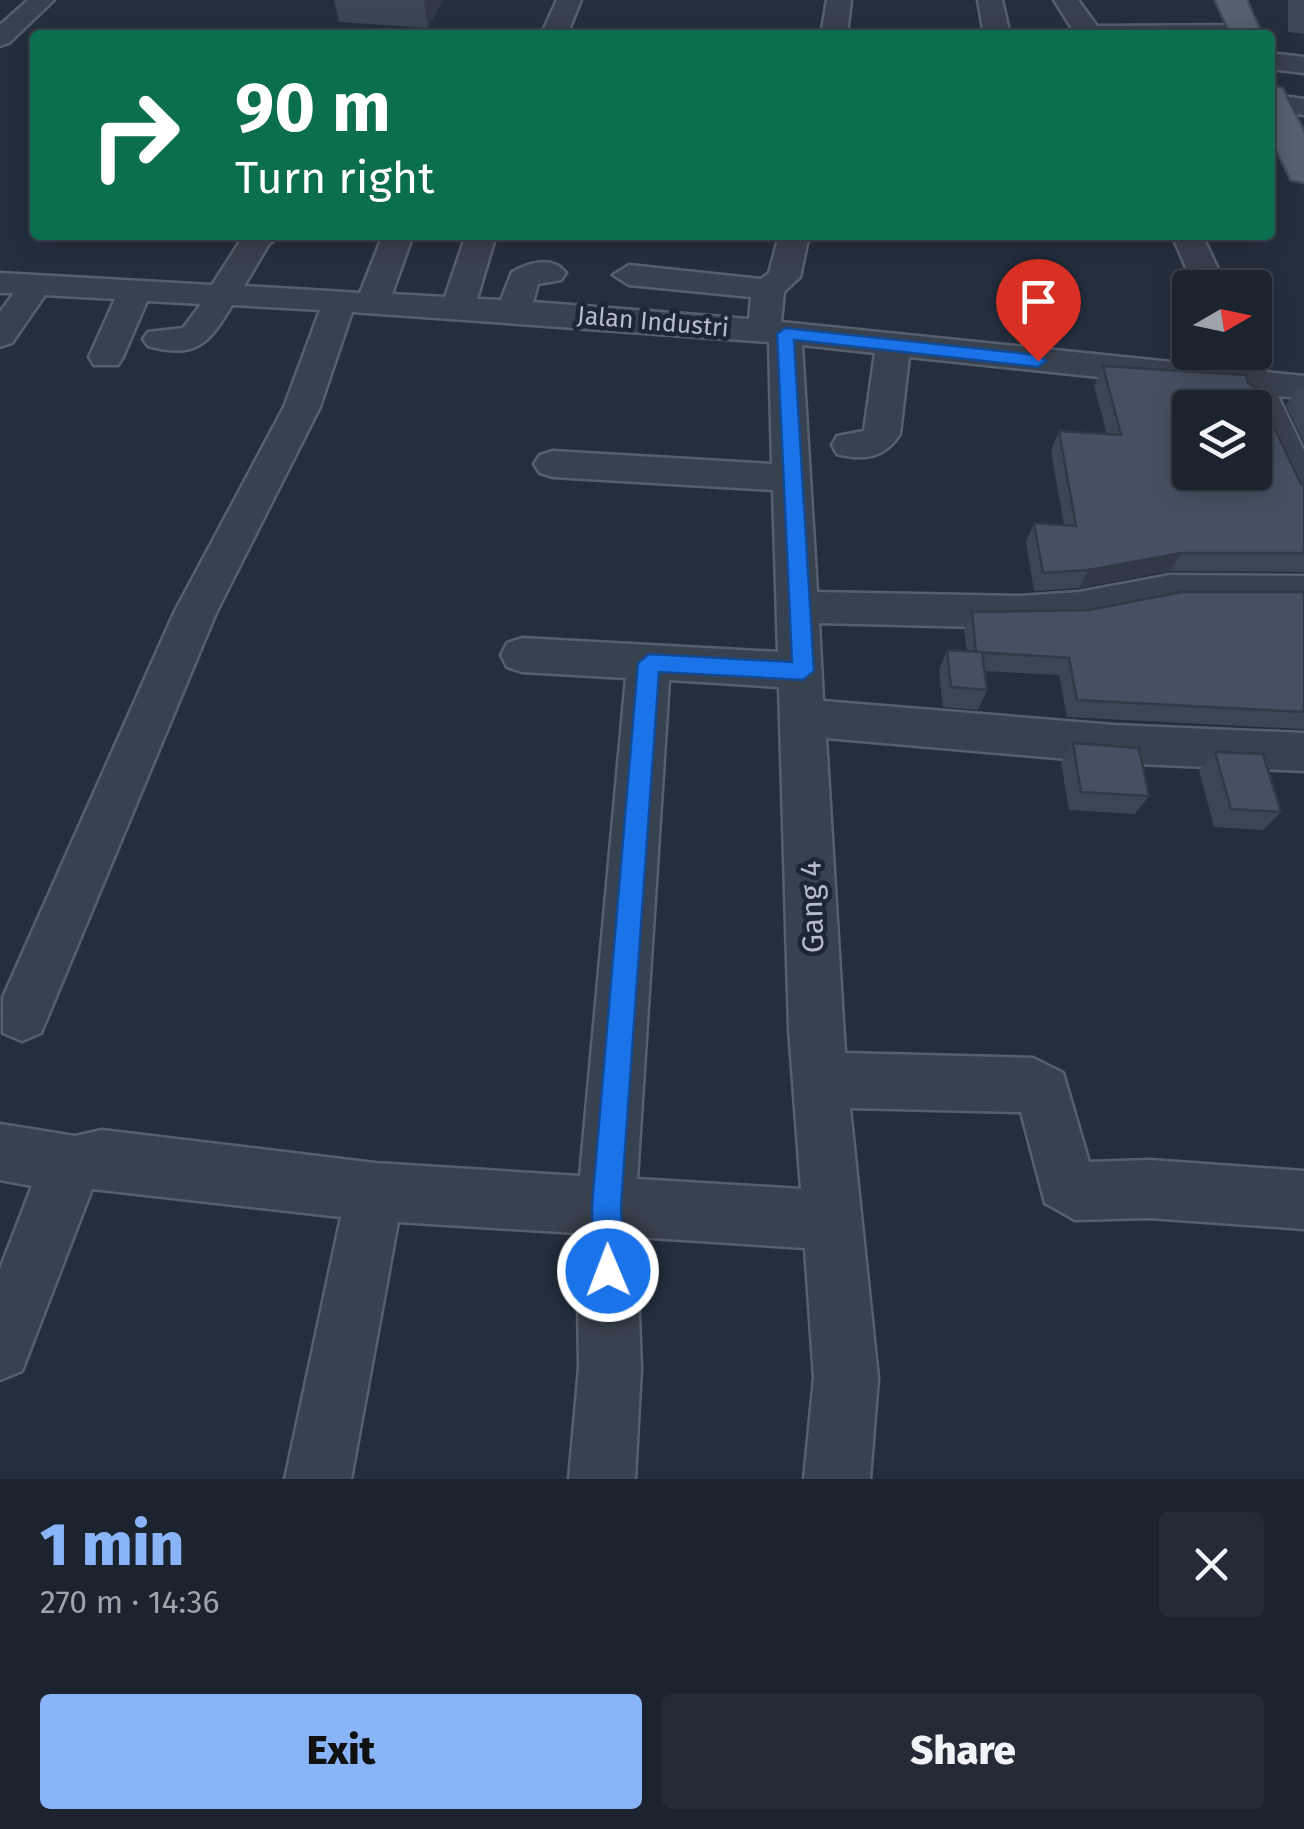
<!DOCTYPE html>
<meta charset="utf-8">
<style>
body{margin:0;font-family:"Fira Sans",sans-serif;background:#242b36;color:#f1f3f6;height:100vh;display:flex;flex-direction:column;font-size:38px;white-space:nowrap}
*{box-sizing:border-box;margin:0}
p{font-size:32px;color:#a0a4aa}
.icon{flex:none;width:55px;height:55px;fill:none;stroke:currentColor;stroke-width:2;stroke-linecap:round;stroke-linejoin:round}
.map{position:relative;height:1479px;overflow:hidden}
.drawer{display:flex;flex-direction:column;background:#1b232e;flex:1}
.drawer>*{flex:none}
.guide{position:absolute;left:30px;top:30px;width:1245px;height:210px;border-radius:10px;box-shadow:0 5px 25px #0003,0 0 0 2px #39404a;background:#0b6e4f;color:#fff;overflow:hidden}
.needle{width:65px;rotate:81deg}
.fabs{position:absolute;left:1172px;top:270px;display:grid;gap:20px}
.fabs a{display:grid;place-items:center;width:100px;height:100px;border-radius:10px;background:#1b232e;box-shadow:0 5px 25px #0003,0 0 0 2px #39404a;font-size:50px}
.pin{position:absolute;display:grid;place-items:center;width:85px;height:85px;color:#fff;margin:-102px -42px;border-radius:50% 50% 50% 0;rotate:-45deg;box-shadow:0 0 10px #0007}
.pin .icon{rotate:45deg}
.me{position:absolute;width:110px;margin:-55px;rotate:359deg;stroke-linejoin:round;filter:drop-shadow(0 0 8px #0008)}
.turn{display:flex;align-items:center;gap:35px;height:210px;padding:0 40px;font-size:45px}
.turn .icon{width:130px;height:130px;stroke-width:2.5}
.turn b{display:block;font-size:70px;line-height:85px}
.round{display:grid;place-items:center;flex:none;width:105px;height:105px;border-radius:10px;background:#242b36}
.summary{display:flex;align-items:center;justify-content:space-between;height:170px;padding:0 40px}
h1{font-size:60px;font-weight:800;line-height:75px;color:#8ab4f8}
.button{display:flex;gap:20px;margin-top:auto;padding:20px 40px}
.button a{flex:1;height:115px;border-radius:10px;background:#8ab4f8;color:#111;font-size:40px;font-weight:800;line-height:115px;text-align:center}
.button a+a{background:#242b36;color:#f1f3f6}
.map>svg:first-child{display:block}
</style>
<div class="map">
<svg width="1304" height="1479" viewBox="0 0 1304 1479">
<rect width="100%" height="100%" fill="#242f3e"/>
<g fill="none" stroke-linecap="round" stroke-linejoin="round">
<defs>
<g id="minor">
<polygon points="28,0 54,0 9,43 0,46 0,25"/>
<polygon points="557,0 581,0 567,35 541,35"/>
<polygon points="827,0 851,0 847,35 821,35"/>
<polygon points="978,0 1002,0 1010,35 984,35"/>
<polygon points="1054,0 1078,0 1097,26 1245,25 1258,33 1076,35"/>
<polygon points="1270,53 1304,57 1304,73 1270,69"/>
<polygon points="1270,94 1304,99 1304,115 1270,110"/>
<path d="M244 235H280L269 244 244 286 360 293 383 235H413L392 294 445 297 466 235H496L477 299 501 300 512 272C528 263 553 255 566 273L561 280 538 284 533 302 749 319 751 297 629 285 613 275 629 265 761 279 769 273 779 235H809L800 277 784 292 781 322 1230 368 1227 361 1232 353 1253 352 1266 372 1304 376V398L1278 396 1304 451V504L1291 501 1285 491 1255 424V408H1248L1241 392 909 357 900 434C885 458 864 461 837 454L832 445 837 436 864 431 875 353 802 345 817 592 1019 596 1079 592 1170 575 1304 576V608L1170 607 1079 624 1019 628 819 623 823 701 1114 725 1304 733V771L1114 763 826 738 845 1053 1033 1058 1063 1073 1089 1162 1150 1160 1304 1171V1229L1150 1218 1075 1220 1045 1203 1021 1112 850 1108 878 1378 870 1479H804L814 1378 805 1248 636 1237 641 1368 635 1479H569L579 1368 577 1233 398 1222 351 1479H285L341 1217 92 1189 22 1371 0 1380V1269L32 1186 0 1180V1124L75 1136 102 1130 375 1163 580 1176 626 678 522 672 507 667 501 655 507 643 522 638 778 652 773 490 553 477 540 473 534 464 540 455 553 451 772 464 769 342 352 312 320 407 216 613 41 1033 22 1041 3 1033V997L174 613 284 407 320 310 232 305C209 344 196 359 148 346L143 339 148 332 183 328 201 304 147 301 123 357 118 365H94L89 357 115 299 45 295 12 343 0 347V312L14 293H0V273L212 285ZM669 680 779 687 789 1029 801 1189 637 1179Z"/>
<polygon points="1172,235 1202,235 1227,288 1195,288"/>
</g>
<g id="major">
<polygon points="1216,0 1246,0 1261,35 1231,35"/>
<polygon points="1270,86 1282,89 1304,133 1304,182 1291,179 1270,134"/>
</g>
</defs>
<!-- minor casing -->
<use href="#minor" stroke="#565f6c" stroke-width="5"/>
<!-- major casing -->
<use href="#major" stroke="#414a57" stroke-width="5"/>
<!-- minor -->
<use href="#minor" fill="#38414e" fill-rule="evenodd"/>
<!-- major -->
<use href="#major" fill="#56606e" fill-rule="evenodd"/>
</g>
<!-- wall -->
<g fill="#3b4654">
<polygon points="334,0 443,0 428,28 339,22"/>
<polygon points="1288,0 1304,0 1304,34 1288,32"/>
<polygon points="1103,366 1248,383 1264,406 1301,484 1304,484 1304,572 1170,571 1079,588 1034,591 1026,542 1034,523 1064,525 1051,451 1059,431 1107,434 1094,386"/>
<polygon points="1299,385 1304,385 1304,443 1286,405"/>
<polygon points="1304,592 1304,729 1067,717 1059,675 984,671 987,690 978,710 943,707 939,670 947,650 967,651 964,630 972,612 1089,610"/>
<polygon points="1073,743 1149,796 1135,814 1069,810 1061,762"/>
<polygon points="1215,752 1281,812 1263,830 1214,827 1199,770"/>
</g>
<!-- shaded-wall -->
<g fill="#303945">
<polygon points="424,0 443,0 428,28"/>
<polygon points="1182,553 1170,571 1079,588 1088,570"/>
</g>
<!-- building -->
<g fill="#455162" stroke="#303945" stroke-width="2.5" fill-rule="evenodd">
<path d="M1103 366 1246 375 1248 383 1263 392 1264 406 1301 484H1304V553H1182L1088 570 1043 573 1034 523 1076 526 1059 431 1121 435ZM1190 408H1255V472H1190Z"/>
<polygon points="1182,592 1304,592 1304,712 1077,700 1069,658 976,652 972,612 1089,610"/>
<polygon points="947,650 982,652 987,690 951,687"/>
<polygon points="1073,743 1139,748 1149,796 1081,792"/>
<polygon points="1215,752 1263,754 1281,812 1231,809"/>
</g>
<!-- route -->
<polygon fill="#1a73e8" stroke="#114b97" stroke-width="2.5" points="785,328 1038,355 1046,361 1038,367 794,340 814,671 803,680 659,672 621,1206 623,1271 619,1282 608,1286 597,1282 593,1271 592,1206 638,663 649,654 792,662 777,334"/>
<g text-anchor="middle" dominant-baseline="central" stroke-width="9" stroke-linejoin="round" paint-order="stroke">
<!-- far-street labels -->
<g font-size="25" fill="#b4bcc9" stroke="#1d2633">
<text transform="translate(653 322) rotate(5)">Jalan Industri</text>
</g>
<!-- street labels -->
<g font-size="30" fill="#b4bcc9" stroke="#1d2633">
<text transform="translate(812 907) rotate(-92)">Gang 4</text>
</g>
</g>
</svg>
<div class="fabs">
<a><svg class="needle" viewBox="-14 -14 28 28"><path d="M0-13l5 13h-10z" fill="#e53935"/><path d="M0 13l5-13h-10z" fill="#a0a4aa"/></svg></a>
<a><svg class="icon" aria-label="layers" viewBox="0 0 24 24"><path d="M12 4l9 5-9 5-9-5zM3 14l9 5 9-5"/></svg></a>
</div>
<div class="pin" style="left:1038px;top:361px;background:#d93025"><svg class="icon" aria-label="arrive" viewBox="0 0 24 24"><path d="M6 21V4h12l-3 4 3 4H6"/></svg></div>
<svg class="me" style="left:608px;top:1271px" viewBox="-20 -20 40 40"><circle r="17" fill="#1a73e8" stroke="#fff" stroke-width="3"/><path d="M0-11L8 9 0 5-8 9z" fill="#fff"/></svg>
<div class="guide">
<div class="turn"><svg class="icon" aria-label="right" viewBox="0 0 24 24"><path d="M7 20v-9h11M14 6l5 5-5 5"/></svg><div><b>90 m</b>Turn right</div></div>
</div>
</div>
<section class="drawer">
<div class="summary"><div><h1>1 min</h1><p>270 m · 14:36</p></div><a class="round"><svg class="icon" aria-label="close" viewBox="0 0 24 24"><path d="M6 6l12 12M18 6L6 18"/></svg></a></div>
<div class="button"><a>Exit</a><a>Share</a></div>
</section>
